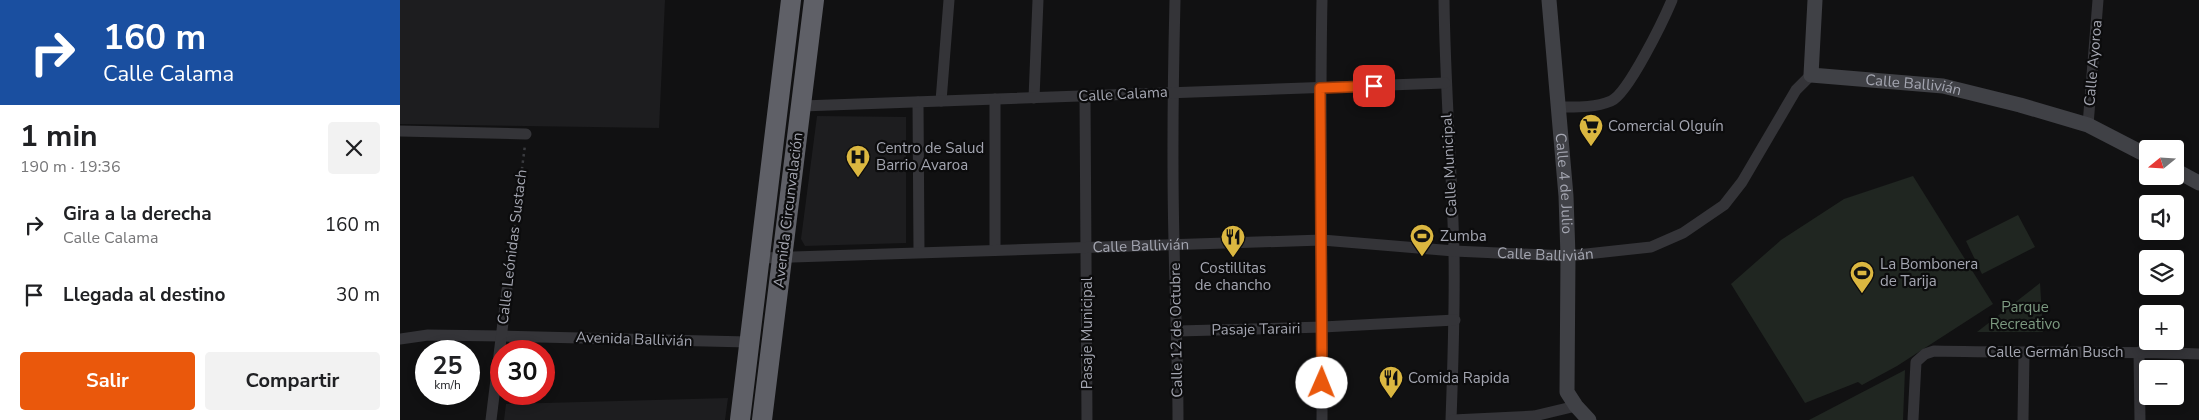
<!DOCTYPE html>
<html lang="es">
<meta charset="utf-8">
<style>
body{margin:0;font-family:"Nunito Sans",sans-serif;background:#f2f2f2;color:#202124;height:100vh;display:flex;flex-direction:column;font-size:19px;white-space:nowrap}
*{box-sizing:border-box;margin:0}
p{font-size:16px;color:#757577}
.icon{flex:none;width:28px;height:28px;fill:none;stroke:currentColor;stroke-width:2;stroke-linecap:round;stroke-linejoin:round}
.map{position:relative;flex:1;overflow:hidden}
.side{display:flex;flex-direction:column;background:#fff;width:400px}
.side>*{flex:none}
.hud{background:#1a4fa0;color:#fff;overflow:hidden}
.needle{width:32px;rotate:252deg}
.controls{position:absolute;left:1739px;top:140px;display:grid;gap:10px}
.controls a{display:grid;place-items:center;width:45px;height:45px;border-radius:5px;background:#fff;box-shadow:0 2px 8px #0003;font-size:25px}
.speed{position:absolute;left:15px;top:340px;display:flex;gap:10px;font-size:25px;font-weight:700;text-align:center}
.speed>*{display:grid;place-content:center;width:65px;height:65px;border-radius:50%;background:#fff;box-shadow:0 2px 8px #0003;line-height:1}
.speed small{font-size:12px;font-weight:400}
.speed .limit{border:8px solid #d22;background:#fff;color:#111}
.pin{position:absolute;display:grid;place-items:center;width:42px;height:42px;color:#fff;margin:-21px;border-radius:10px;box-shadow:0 2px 8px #0006}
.me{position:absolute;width:55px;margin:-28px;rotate:1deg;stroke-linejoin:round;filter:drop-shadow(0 0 4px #0008)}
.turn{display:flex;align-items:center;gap:18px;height:105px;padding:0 20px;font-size:22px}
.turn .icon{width:65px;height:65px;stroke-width:2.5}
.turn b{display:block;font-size:35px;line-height:42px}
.round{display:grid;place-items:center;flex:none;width:52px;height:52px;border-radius:5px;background:#f2f2f2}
.summary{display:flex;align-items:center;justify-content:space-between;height:85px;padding:0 20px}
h1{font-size:30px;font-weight:700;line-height:38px}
.action{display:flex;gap:10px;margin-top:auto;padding:10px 20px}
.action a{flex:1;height:58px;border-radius:5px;background:#ea580c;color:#fff;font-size:20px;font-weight:700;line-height:58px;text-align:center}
.action a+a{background:#f2f2f2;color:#202124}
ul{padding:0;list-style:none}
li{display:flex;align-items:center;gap:15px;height:70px;padding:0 20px}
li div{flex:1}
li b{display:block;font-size:19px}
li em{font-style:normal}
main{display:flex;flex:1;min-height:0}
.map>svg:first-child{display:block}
</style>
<main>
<section class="side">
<div class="hud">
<div class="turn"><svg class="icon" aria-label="right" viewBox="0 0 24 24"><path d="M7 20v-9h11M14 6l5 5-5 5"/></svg><div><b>160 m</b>Calle Calama</div></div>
</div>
<div class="summary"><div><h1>1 min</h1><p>190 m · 19:36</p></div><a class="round"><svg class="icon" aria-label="close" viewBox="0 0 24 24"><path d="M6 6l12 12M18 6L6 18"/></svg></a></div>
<ul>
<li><svg class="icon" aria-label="right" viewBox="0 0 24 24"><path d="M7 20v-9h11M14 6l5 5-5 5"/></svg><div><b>Gira a la derecha</b><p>Calle Calama</p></div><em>160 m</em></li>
<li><svg class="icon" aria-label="arrive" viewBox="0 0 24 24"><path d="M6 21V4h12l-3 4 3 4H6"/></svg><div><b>Llegada al destino</b></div><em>30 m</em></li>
</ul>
<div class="action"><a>Salir</a><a>Compartir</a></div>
</section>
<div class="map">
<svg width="1799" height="420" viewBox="0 0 1799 420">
<rect width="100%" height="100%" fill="#111112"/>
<!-- built -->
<g fill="#1d1d1f">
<polygon points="0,0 265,0 259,128 0,124"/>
<polygon points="417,116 506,117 506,243 405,246 401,239"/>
<polygon points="328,398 325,420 104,420 106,404"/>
</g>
<!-- green -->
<g fill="#202621">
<polygon points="1513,176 1593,304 1497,366 1462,385 1458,382 1405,403 1331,284 1381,240 1444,199"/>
<polygon points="1618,215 1635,247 1582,274 1566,241"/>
<polygon points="1640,283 1643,332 1577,332"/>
<polygon points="1505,370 1503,420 1409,420"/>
</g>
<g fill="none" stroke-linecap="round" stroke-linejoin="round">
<!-- path -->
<polyline stroke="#3a3b3f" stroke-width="2.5" stroke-dasharray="2.5 4" stroke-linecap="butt" points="108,279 125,145"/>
<!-- street -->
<g stroke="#343438" stroke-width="11">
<path d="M775 0C773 81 772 161 774 242 775 302 778 361 778 420"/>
<path d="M1044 0C1045 85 1052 169 1054 253 1055 309 1053 364 1051 420"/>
<polyline points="685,96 687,420"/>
<polyline points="634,98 638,0"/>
<polyline points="541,101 549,0"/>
<polyline points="518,102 519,252"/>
<polyline points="402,106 1045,83"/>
<path d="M1158 107C1176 107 1194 108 1211 101 1228 94 1264 19 1272 0"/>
<polyline points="1688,125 1698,0"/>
<polyline points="0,131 126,134"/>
<polyline points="595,250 595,99"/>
<path id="s1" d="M360 258 922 240 1054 251 1168 256 1251 247 1283 233 1324 205 1342 182 1396 90 1411 75"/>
<polyline points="778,331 923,327 1055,320"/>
<polyline points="0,339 28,335 102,336 348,342"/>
<polyline points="1739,352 1740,420"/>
<polyline points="91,420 107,290"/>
<path d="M922 420C923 280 919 140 922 0"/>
<polyline points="1053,420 1134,416 1176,406"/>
<path d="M1513 420 1516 362 1525 354 1534 351C1622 353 1711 351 1799 354"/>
<polyline points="1623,420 1624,353"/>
</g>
<!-- secondary -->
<g stroke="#404146" stroke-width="15">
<path id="s2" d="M1149 0 1166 196 1168 256 1167 392 1176 406 1189 420"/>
<path id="s3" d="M1415 0 1411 75 1543 86 1620 105 1688 125 1748 156"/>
<polyline points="1775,170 1799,183"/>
</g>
<!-- highway -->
<g stroke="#5f6067" stroke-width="20">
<polyline points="340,420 391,0"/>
<polyline points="362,420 414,0"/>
</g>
</g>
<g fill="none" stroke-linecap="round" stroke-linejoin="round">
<defs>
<polyline id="route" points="922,383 920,88 974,86"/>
</defs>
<!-- route casing -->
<use href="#route" stroke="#983908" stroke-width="12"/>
<!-- route -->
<use href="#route" stroke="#ea580c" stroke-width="9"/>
</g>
<!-- icons -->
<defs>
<symbol id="supermarket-pin" viewBox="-11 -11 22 30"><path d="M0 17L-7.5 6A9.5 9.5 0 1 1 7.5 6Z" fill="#dbb740" stroke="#0c0c0d"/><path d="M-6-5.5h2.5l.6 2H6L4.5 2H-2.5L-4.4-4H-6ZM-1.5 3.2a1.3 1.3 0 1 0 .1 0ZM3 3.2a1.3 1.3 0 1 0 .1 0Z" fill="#111"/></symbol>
<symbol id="hospital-pin" viewBox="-11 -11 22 30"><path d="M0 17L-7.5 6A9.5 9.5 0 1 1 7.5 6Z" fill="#dbb740" stroke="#0c0c0d"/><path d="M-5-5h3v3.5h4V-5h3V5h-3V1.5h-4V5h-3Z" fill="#111"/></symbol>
<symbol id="stadium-pin" viewBox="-11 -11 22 30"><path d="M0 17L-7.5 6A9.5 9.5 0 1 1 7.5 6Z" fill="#dbb740" stroke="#0c0c0d"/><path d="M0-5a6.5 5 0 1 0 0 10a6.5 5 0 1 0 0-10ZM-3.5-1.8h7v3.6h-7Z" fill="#111"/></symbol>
<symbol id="restaurant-pin" viewBox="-11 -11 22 30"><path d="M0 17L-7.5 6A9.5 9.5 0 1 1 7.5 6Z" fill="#dbb740" stroke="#0c0c0d"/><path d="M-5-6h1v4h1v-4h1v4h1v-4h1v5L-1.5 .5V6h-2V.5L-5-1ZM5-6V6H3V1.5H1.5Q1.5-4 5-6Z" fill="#111"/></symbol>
</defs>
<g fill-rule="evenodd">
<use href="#supermarket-pin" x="1177" y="112" width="28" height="38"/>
<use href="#hospital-pin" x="444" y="143" width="28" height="38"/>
<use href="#stadium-pin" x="1008" y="222" width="28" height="38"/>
<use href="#restaurant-pin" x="819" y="223" width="28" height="38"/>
<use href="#stadium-pin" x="1448" y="259" width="28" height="38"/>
<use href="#restaurant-pin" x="977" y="364" width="28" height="38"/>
</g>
<g text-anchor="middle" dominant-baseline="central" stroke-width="4.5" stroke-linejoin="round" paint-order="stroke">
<!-- street labels -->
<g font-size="15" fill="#a4a6b1" stroke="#0c0c0d">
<text transform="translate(1693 63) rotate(-85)">Calle Ayoroa</text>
<text stroke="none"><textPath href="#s3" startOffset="178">Calle Ballivián</textPath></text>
<text transform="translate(723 94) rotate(-3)">Calle Calama</text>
<text transform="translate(1049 165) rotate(-93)">Calle Municipal</text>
<text stroke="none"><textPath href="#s2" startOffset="184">Calle 4 de Julio</textPath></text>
<text transform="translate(388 210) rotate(-83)">Avenida Circunvalación</text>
<text stroke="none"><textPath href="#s1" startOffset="381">Calle Ballivián</textPath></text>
<text transform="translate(112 247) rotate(-83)">Calle Leónidas Sustach</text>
<text stroke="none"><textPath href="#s1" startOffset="786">Calle Ballivián</textPath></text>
<text transform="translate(856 329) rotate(-1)">Pasaje Tarairi</text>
<text transform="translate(776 330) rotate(-91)">Calle 12 de Octubre</text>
<text transform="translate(687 333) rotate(-90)">Pasaje Municipal</text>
<text transform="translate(234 339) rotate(2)">Avenida Ballivián</text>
<text x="1655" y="352">Calle Germán Busch</text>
</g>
<!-- poi labels -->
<g font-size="15" fill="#a4a6b1" stroke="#0c0c0d" text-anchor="start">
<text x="1208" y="126">Comercial Olguín</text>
<text x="476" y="148">Centro de Salud<tspan x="476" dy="17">Barrio Avaroa</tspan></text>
<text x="1040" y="236">Zumba</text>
<text x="1480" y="264">La Bombonera<tspan x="1480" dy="17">de Tarija</tspan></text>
<text x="833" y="268" text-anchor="middle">Costillitas<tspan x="833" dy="17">de chancho</tspan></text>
<text x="1008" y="378">Comida Rapida</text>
</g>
<!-- park labels -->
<g font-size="15" fill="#7d9a81" stroke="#0c0c0d">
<text x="1625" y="307">Parque<tspan x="1625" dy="17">Recreativo</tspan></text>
</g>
</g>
</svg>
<div class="controls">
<a><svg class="needle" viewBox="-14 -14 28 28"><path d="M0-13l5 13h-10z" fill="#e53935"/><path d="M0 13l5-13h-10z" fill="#757577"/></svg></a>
<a><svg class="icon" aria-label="sound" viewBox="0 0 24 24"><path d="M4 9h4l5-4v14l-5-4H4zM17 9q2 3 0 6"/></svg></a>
<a><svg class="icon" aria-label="layers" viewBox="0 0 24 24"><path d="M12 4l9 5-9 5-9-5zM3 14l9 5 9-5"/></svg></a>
<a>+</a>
<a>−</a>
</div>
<div class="speed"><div>25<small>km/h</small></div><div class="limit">30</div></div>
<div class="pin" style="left:974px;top:86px;background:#d93025"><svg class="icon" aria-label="arrive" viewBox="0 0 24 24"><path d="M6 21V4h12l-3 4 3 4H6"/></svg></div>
<svg class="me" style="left:922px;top:383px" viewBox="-20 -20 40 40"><circle r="19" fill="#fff"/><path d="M0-13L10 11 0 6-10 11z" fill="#ea580c"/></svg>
</div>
</main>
